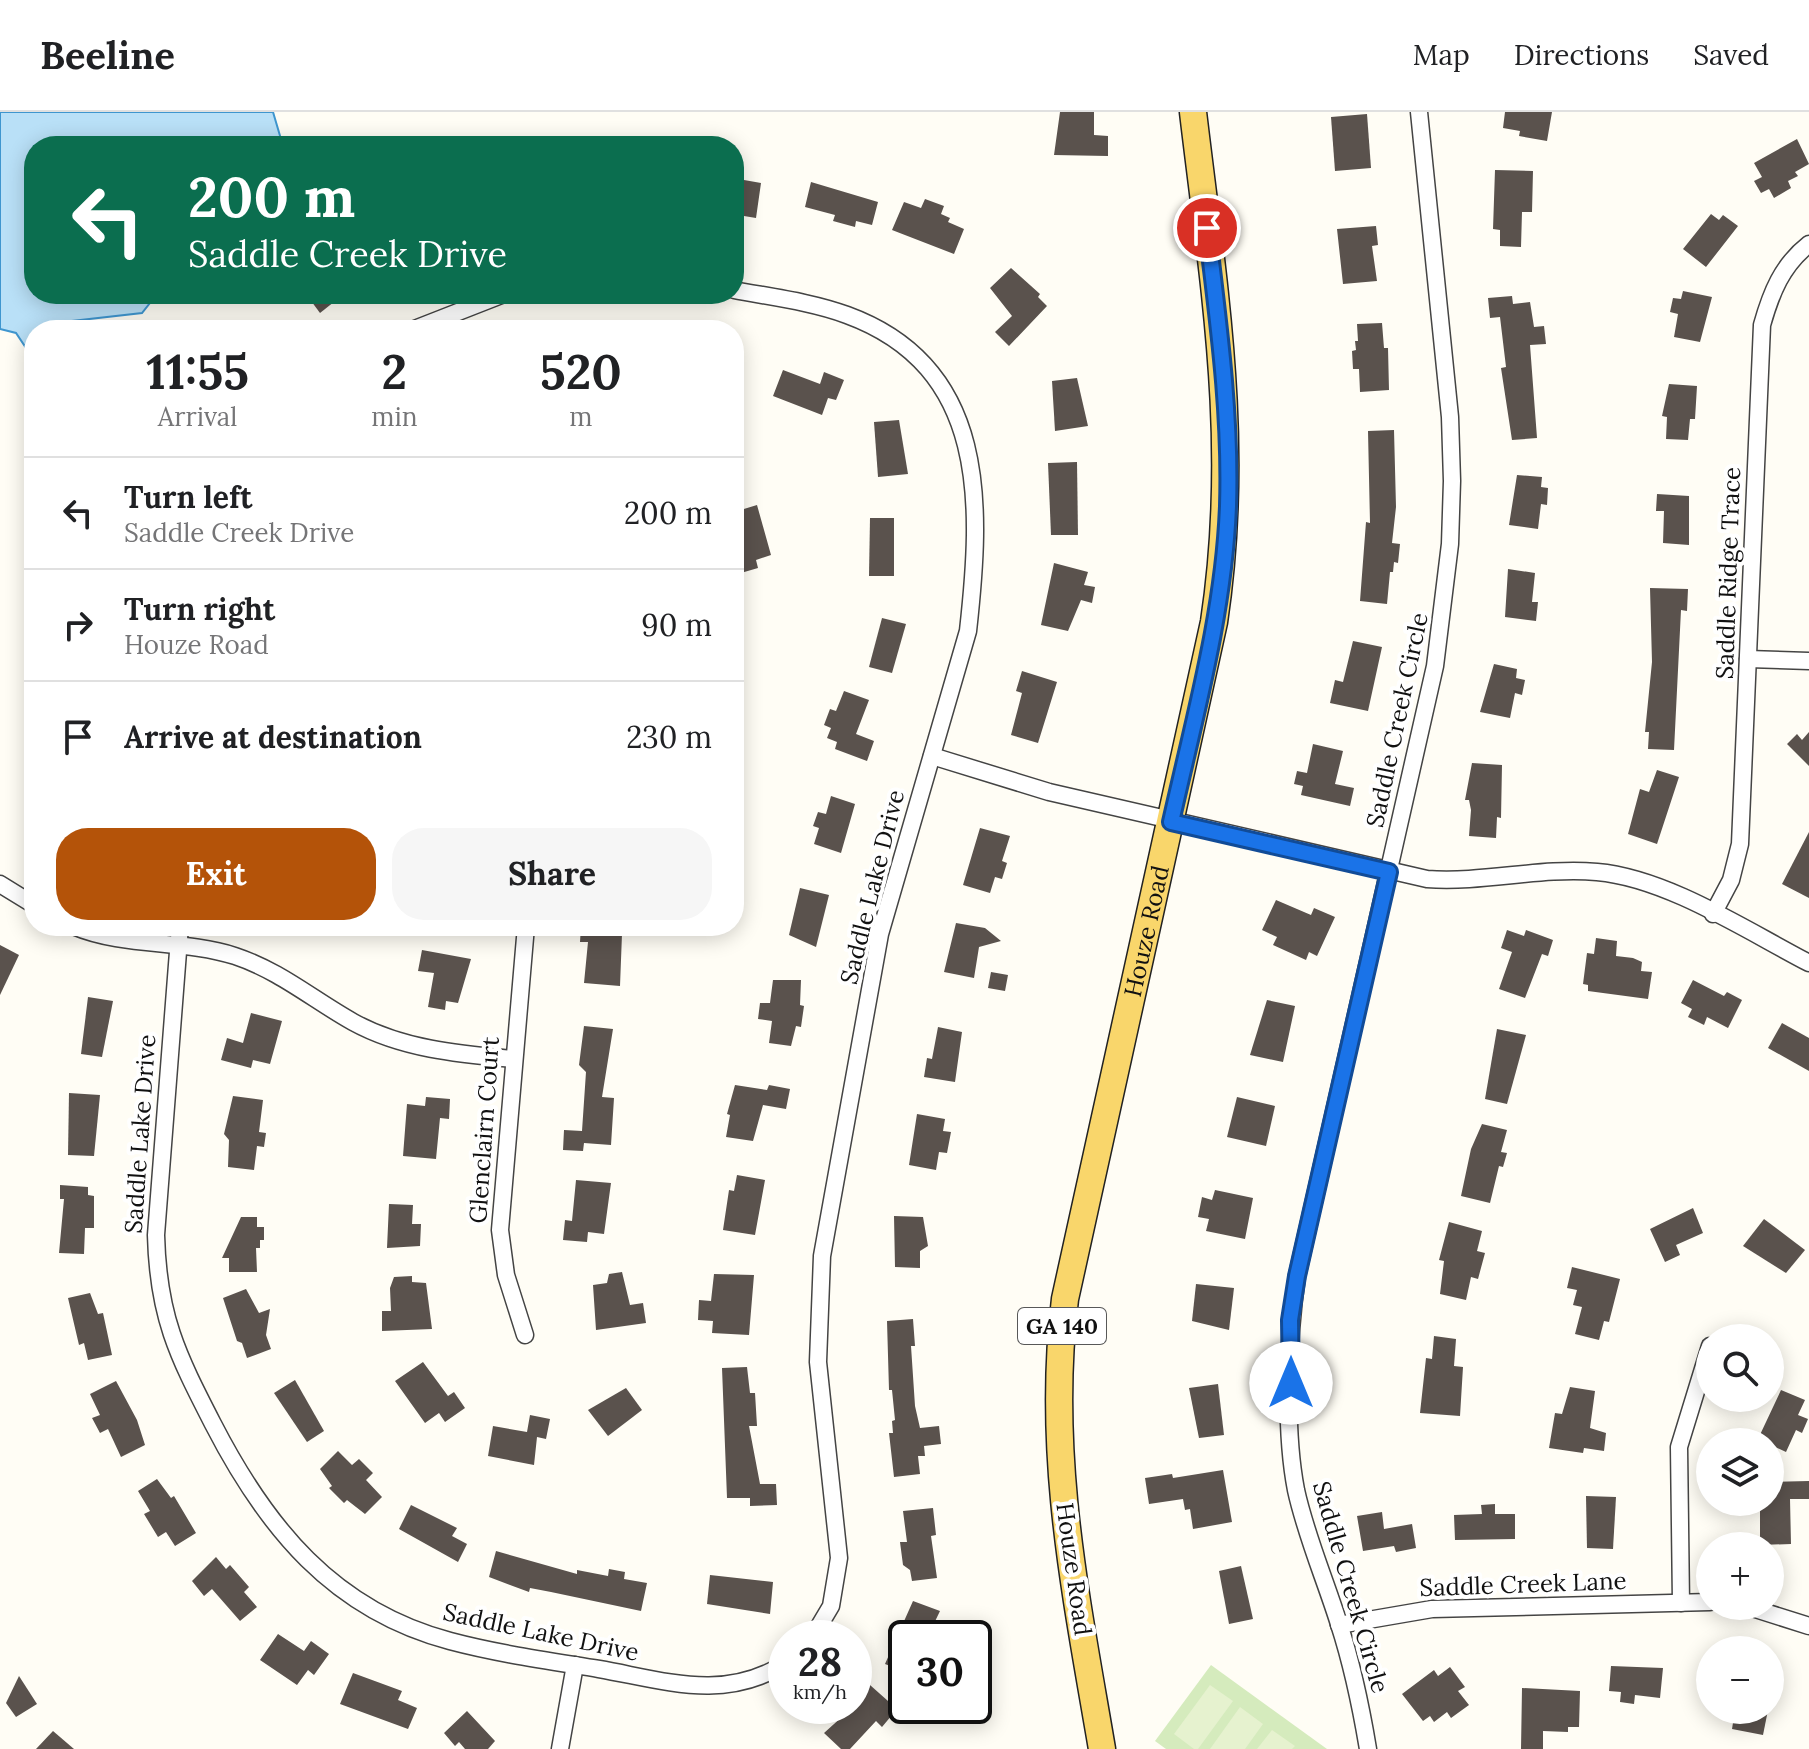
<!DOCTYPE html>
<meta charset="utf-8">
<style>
body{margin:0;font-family:Lora,serif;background:#f6f6f6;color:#202124;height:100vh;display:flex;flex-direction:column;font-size:30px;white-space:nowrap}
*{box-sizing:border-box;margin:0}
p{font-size:26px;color:#757577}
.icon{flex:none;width:44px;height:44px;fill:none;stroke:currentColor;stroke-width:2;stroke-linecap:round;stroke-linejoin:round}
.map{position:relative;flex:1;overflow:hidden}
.panel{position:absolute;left:24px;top:208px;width:720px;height:616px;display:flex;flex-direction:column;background:#fff;border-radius:32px;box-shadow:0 4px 20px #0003}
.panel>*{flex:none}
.top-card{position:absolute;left:24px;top:24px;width:720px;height:168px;border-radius:32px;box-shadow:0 4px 20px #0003;background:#0b6e4f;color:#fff;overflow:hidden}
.controls{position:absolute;left:1696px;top:1212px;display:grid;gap:16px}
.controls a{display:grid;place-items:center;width:88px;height:88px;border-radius:50%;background:#fff;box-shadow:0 4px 20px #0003;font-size:40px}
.speed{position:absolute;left:768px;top:1508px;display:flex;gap:16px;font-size:40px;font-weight:700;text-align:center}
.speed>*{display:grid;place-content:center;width:104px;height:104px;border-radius:50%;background:#fff;box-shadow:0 4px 20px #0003;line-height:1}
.speed small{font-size:20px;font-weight:400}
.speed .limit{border:4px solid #111;border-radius:12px;background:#fff;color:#111}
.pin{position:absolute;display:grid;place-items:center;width:68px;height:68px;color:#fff;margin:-34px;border:4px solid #fff;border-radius:50%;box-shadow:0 2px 8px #0007}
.me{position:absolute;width:88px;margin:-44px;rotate:0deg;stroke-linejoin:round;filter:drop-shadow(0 0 6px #0008)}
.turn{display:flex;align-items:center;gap:28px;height:168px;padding:0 32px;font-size:36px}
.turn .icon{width:104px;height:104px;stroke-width:2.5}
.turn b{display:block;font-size:56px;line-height:68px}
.eta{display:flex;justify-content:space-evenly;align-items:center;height:136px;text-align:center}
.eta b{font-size:48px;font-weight:800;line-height:56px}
.action{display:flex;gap:16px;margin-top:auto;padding:16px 32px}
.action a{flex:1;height:92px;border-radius:32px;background:#b45309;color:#fff;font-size:32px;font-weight:800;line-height:92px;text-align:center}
.action a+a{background:#f6f6f6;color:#202124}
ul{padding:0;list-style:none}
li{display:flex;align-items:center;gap:24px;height:112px;padding:0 32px;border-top:2px solid #e0e0e0}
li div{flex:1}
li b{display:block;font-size:30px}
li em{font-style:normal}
header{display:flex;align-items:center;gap:48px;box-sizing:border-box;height:112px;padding:0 40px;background:#fff;border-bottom:2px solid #e0e0e0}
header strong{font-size:38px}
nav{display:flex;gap:44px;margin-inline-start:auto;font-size:28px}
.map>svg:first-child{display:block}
</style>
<header>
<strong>Beeline</strong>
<nav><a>Map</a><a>Directions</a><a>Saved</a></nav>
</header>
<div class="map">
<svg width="1809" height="1637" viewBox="0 0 1809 1637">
<rect width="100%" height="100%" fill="#fffdf5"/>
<!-- green -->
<polygon fill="#d5ebbd" points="1211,1553 1327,1637 1166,1637 1155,1629"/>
<!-- pitch -->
<g fill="#e6f2cf">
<polygon points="1210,1573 1233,1589 1198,1637 1194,1637 1174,1622"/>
<polygon points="1240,1595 1263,1612 1245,1637 1210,1637"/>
<polygon points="1272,1618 1295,1634 1292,1637 1257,1637"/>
</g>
<!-- water -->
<polygon fill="#b9e0f7" stroke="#3f96cf" stroke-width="2" points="0,0 273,0 283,34 34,34 34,182 157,182 142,201 72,209 64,218 34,218 34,248 16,221 0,217"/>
<!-- building -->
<g fill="#5a524d">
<polygon points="1060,0 1094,0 1094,23 1108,24 1108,44 1054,43"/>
<polygon points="1505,0 1552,0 1547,29 1519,24 1520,19 1503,16"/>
<polygon points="1367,2 1371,56 1335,59 1331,5"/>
<polygon points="1797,27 1809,52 1795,60 1798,64 1788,69 1791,76 1774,86 1769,77 1761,81 1754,69 1762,65 1754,51"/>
<polygon points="1495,58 1533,59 1532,100 1522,100 1521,135 1500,134 1500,118 1493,117"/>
<polygon points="744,68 761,71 756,106 738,103 739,97 734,96"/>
<polygon points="811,70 878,90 872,113 856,109 855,115 833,109 835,103 805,95"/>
<polygon points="925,87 944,94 941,102 950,106 948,110 964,117 954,142 892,118 904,90 921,96"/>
<polygon points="1711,102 1719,108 1723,103 1738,114 1706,155 1683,137"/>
<polygon points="1376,114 1378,133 1372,134 1377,169 1343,172 1337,117"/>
<polygon points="1011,156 1040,182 1038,185 1047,194 1009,234 995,220 1012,204 990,176"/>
<polygon points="1683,179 1712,185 1700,230 1674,225 1678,202 1670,200 1673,186 1681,187"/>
<polygon points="306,182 344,182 320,201"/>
<polygon points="1512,184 1513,192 1530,190 1534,215 1544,214 1546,232 1530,233 1537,326 1512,328 1501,256 1506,255 1500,205 1490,206 1488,186"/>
<polygon points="1382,211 1384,236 1388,236 1389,278 1360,280 1359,257 1353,257 1352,239 1356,238 1355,229 1358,229 1357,212"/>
<polygon points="783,258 820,272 824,260 844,268 836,288 828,286 822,303 773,284"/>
<polygon points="1077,266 1088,314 1055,319 1052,269"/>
<polygon points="1669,272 1697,274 1695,307 1690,307 1688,328 1666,327 1667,305 1662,304"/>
<polygon points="899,308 908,362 878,365 874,310"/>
<polygon points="1394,318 1396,395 1392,431 1400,432 1398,451 1394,450 1393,460 1390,460 1387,492 1360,489 1366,410 1370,411 1368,319"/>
<polygon points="1077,350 1078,423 1051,423 1048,351"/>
<polygon points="1517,363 1542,365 1541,375 1548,376 1547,393 1541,392 1538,417 1509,413"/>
<polygon points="1657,382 1689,384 1689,433 1663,431 1664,399 1656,399"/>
<polygon points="757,393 771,443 756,448 758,456 734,463 734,400"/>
<polygon points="870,406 894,406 894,464 869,464"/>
<polygon points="1054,451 1088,460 1084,473 1095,475 1092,491 1081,488 1068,519 1041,513"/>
<polygon points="1508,457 1535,461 1532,490 1538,490 1536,509 1505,505"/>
<polygon points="1650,476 1688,477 1687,499 1681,498 1674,638 1648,637 1649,620 1645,620 1652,550"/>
<polygon points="882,506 906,512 892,561 869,555"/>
<polygon points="1353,529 1382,535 1368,599 1330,591 1335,568 1343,570"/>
<polygon points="1494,552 1517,557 1516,566 1525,568 1522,583 1515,581 1510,606 1480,600"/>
<polygon points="1022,559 1057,570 1038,631 1011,623 1022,581 1016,579"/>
<polygon points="844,579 869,588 856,622 874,629 867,649 835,637 837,630 827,626 831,616 824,613 830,597 836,599"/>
<polygon points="1809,620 1809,654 1787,632 1797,622 1802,628"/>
<polygon points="1313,632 1343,639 1335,672 1354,676 1350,694 1301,683 1303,674 1294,672 1297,659 1307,661"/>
<polygon points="1472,651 1502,653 1501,706 1497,705 1496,726 1469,724 1471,698 1469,688 1465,688"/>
<polygon points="1657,658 1679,665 1657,732 1628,722 1640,677 1649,680"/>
<polygon points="831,684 855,692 841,741 814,732 819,716 813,714 818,700 826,702"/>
<polygon points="980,716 1010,724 1002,749 1007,751 1002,767 995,765 990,781 963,773"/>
<polygon points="1809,720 1809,786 1782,772"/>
<polygon points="800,776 829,783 816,835 789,823"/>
<polygon points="1276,788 1311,803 1314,796 1335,805 1317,844 1309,840 1306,848 1273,833 1277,825 1262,818"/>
<polygon points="956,811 985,816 1001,829 979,835 974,866 944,860"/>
<polygon points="581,814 607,814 606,821 622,822 620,874 584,871 588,830 580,830"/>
<polygon points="1507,818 1524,824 1526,818 1553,828 1548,844 1542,842 1525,886 1499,877 1512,840 1501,836"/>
<polygon points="1596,826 1617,829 1616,844 1633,846 1642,850 1641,859 1652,860 1648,887 1588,879 1588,873 1583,872 1587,841 1594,842"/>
<polygon points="0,833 19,843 0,883"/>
<polygon points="422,838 471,847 458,891 446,889 445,898 428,895 434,861 418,859"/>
<polygon points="991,860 1008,863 1005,879 988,876"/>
<polygon points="773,868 801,868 800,893 804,894 801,915 796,914 791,934 769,931 772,909 758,907 760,891 770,891"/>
<polygon points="1693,868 1724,884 1727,880 1742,888 1728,916 1707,905 1704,913 1688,905 1692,897 1681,891"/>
<polygon points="88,885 113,889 102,945 81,942"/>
<polygon points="1267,888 1295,894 1283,950 1250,943"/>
<polygon points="251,901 282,909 270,952 253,948 251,956 221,948 227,926 243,931"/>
<polygon points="1782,911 1809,926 1809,959 1768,936"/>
<polygon points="584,914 613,917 602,985 614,986 611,1033 584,1031 583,1039 563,1038 564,1018 582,1019 586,960 579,953"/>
<polygon points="938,915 962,920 955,970 924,965 927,946 932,947"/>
<polygon points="1497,917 1526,923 1507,992 1485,987"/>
<polygon points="735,973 767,978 769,973 790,977 786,997 763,993 753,1029 726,1025 730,1003 727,1002"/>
<polygon points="69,981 100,983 94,1044 68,1043"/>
<polygon points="233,984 263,988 259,1020 266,1021 264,1035 257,1034 254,1058 228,1055 229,1028 224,1022"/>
<polygon points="426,985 450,987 449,1007 440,1006 436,1047 403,1044 407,992 425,994"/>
<polygon points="1237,985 1275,994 1266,1034 1227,1025"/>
<polygon points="917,1002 945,1007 943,1019 951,1020 947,1041 939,1040 936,1058 909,1053"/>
<polygon points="1482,1012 1507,1018 1501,1040 1507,1041 1503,1055 1499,1054 1490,1091 1461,1084 1471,1037"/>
<polygon points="737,1063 765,1068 755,1123 723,1118 729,1078 734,1079"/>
<polygon points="576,1068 611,1071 604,1122 588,1120 587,1130 563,1128 565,1108 572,1109"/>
<polygon points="60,1073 88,1075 88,1083 94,1084 94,1116 85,1116 84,1142 59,1141 64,1087 60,1087"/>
<polygon points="1215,1078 1253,1086 1245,1127 1206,1119 1209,1107 1198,1105 1202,1085 1212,1088"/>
<polygon points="389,1092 413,1093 412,1112 421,1112 420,1134 387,1136"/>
<polygon points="1693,1096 1703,1121 1676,1133 1680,1143 1665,1150 1650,1117"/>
<polygon points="894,1104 923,1105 928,1134 920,1139 920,1156 895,1155"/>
<polygon points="241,1105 257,1105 257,1115 264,1115 264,1128 260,1128 260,1136 256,1136 257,1160 229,1160 229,1146 222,1146"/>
<polygon points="1764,1107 1805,1138 1786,1161 1743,1134"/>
<polygon points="1449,1110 1482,1119 1477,1139 1485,1141 1478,1167 1471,1165 1466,1188 1440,1182 1444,1149 1439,1148"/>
<polygon points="1572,1155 1620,1167 1609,1210 1604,1209 1599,1228 1575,1222 1582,1195 1573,1193 1577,1178 1567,1176"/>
<polygon points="622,1160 630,1193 643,1191 646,1211 596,1218 593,1173 607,1171 609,1162"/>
<polygon points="714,1162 754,1163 749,1223 712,1221 713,1209 698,1208 699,1188 711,1189"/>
<polygon points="412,1164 412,1170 426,1171 432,1217 382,1219 382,1199 391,1199 390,1176 394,1165"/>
<polygon points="1196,1172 1234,1176 1229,1218 1192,1209"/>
<polygon points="246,1177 259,1201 270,1197 266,1223 271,1237 247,1246 242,1231 237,1229 223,1186"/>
<polygon points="90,1181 98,1202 103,1201 112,1243 88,1248 84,1231 79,1233 68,1186"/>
<polygon points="913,1207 915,1234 911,1234 915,1294 920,1316 939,1314 941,1332 924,1334 925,1344 918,1344 920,1362 894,1365 889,1321 893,1321 892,1309 895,1308 892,1278 889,1278 887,1209"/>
<polygon points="1434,1224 1456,1227 1454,1254 1463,1255 1460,1304 1420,1301 1426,1246 1432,1247"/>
<polygon points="423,1250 448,1284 454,1280 465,1296 445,1310 439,1301 425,1311 395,1269"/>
<polygon points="747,1255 750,1281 755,1281 757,1314 749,1314 760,1372 776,1372 777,1393 750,1394 750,1386 727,1386 722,1256"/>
<polygon points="295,1268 324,1319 307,1330 274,1281"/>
<polygon points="116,1269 137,1308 145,1333 121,1345 108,1317 100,1321 92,1306 100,1303 90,1282"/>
<polygon points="1218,1272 1224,1323 1199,1326 1189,1276"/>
<polygon points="1570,1275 1595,1279 1590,1316 1606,1321 1604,1339 1584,1336 1583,1341 1549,1336 1555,1301 1562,1302"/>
<polygon points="626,1276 642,1298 608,1324 588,1298"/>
<polygon points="1781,1278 1805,1288 1798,1303 1808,1307 1802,1321 1796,1318 1786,1340 1758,1327"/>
<polygon points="530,1303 550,1307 546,1327 537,1325 534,1353 488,1344 493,1314 527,1320"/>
<polygon points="338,1339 352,1353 359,1347 373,1361 366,1368 382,1385 365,1402 347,1388 344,1391 329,1376 332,1374 320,1357"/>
<polygon points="1223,1358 1232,1410 1193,1417 1190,1397 1185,1398 1183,1387 1149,1392 1145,1366 1172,1362 1173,1366"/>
<polygon points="157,1367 171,1386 174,1384 196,1421 175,1434 166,1420 158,1425 144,1402 150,1399 138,1379"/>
<polygon points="1809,1369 1809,1387 1790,1387 1791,1432 1760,1433 1760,1390 1770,1390 1770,1370"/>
<polygon points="1586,1384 1616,1385 1613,1437 1587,1436"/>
<polygon points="1495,1392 1495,1402 1515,1402 1515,1427 1455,1428 1454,1403 1482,1402 1481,1393"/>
<polygon points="411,1393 457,1416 452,1424 467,1432 458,1450 399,1417"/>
<polygon points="933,1396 936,1423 931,1424 937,1466 912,1469 910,1458 903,1453 900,1430 907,1430 903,1399"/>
<polygon points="1382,1400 1384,1417 1412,1412 1416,1436 1396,1440 1394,1434 1363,1439 1357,1404"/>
<polygon points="496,1439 577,1462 577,1458 608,1464 609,1457 625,1460 624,1467 647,1471 641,1499 551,1480 530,1476 529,1480 489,1465"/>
<polygon points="216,1445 226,1457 230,1453 249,1475 244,1480 257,1495 240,1509 212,1477 204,1484 192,1469"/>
<polygon points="1241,1454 1253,1507 1229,1512 1219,1459"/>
<polygon points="710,1463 773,1470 770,1502 707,1492"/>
<polygon points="913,1489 940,1499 927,1526 906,1526 906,1560 885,1552"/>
<polygon points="278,1522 304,1539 311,1529 329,1542 314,1563 308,1558 297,1573 260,1548"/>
<polygon points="1611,1554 1663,1556 1660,1586 1635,1583 1634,1592 1620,1590 1621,1580 1609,1579"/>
<polygon points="1450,1555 1465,1575 1458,1579 1469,1593 1451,1606 1447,1600 1434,1610 1430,1604 1423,1609 1402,1582 1434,1558 1438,1564"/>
<polygon points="353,1561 402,1579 398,1588 417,1596 408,1617 340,1592"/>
<polygon points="19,1564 37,1592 16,1605 6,1591"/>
<polygon points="870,1573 897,1597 882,1615 876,1609 850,1637 841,1637 824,1621 854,1594"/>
<polygon points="1522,1576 1580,1579 1579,1615 1568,1615 1568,1620 1543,1619 1543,1637 1521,1637"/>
<polygon points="1735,1598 1768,1598 1763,1623 1732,1617"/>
<polygon points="467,1599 495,1629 488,1637 465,1637 459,1630 455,1634 444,1621"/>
<polygon points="53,1619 74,1637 36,1637"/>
</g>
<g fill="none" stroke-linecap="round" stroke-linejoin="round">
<defs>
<g id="street">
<path d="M734 178C771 185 812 190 847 203 989 255 982 393 968 519L880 822 822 1144 818 1250 839 1446 831 1494 812 1526"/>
<polyline points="412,218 504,182"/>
<polyline points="1748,547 1809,549"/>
<path d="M932 644 1049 680 1427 767C1485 771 1540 755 1597 760 1667 766 1747 819 1809 851"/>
<polyline points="0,772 34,793"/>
<path d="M1713 802 1731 768 1740 732 1762 213C1771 181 1782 153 1809 132"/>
<path d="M73 814C125 836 182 827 235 844 280 859 312 887 353 910 402 937 458 942 513 947"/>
<path d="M180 814 156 1123C158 1204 177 1242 213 1312 266 1415 333 1498 450 1529 499 1542 550 1549 599 1557 667 1569 724 1590 786 1551"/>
<polyline points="525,1223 506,1163 500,1118 526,814"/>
<polyline points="1681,1491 1679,1335 1710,1234"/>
<polyline points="1746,1494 1809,1514"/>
<polyline points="1339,1513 1432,1497 1710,1490"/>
<polyline points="560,1637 575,1553"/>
<path d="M1368 1637C1361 1595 1352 1552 1339 1512 1325 1467 1306 1424 1296 1378 1284 1316 1288 1226 1297 1164L1435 554 1450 432 1452 369 1450 305 1419 0"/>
</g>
<g id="primary">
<path id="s1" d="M1102 1637C1076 1484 1046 1342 1065 1187L1214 510C1241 331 1214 177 1193 0"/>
</g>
</defs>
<!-- street casing -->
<use href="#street" stroke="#444" stroke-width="19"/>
<!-- primary casing -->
<use href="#primary" stroke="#222" stroke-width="29"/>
<!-- street -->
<use href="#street" stroke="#fff" stroke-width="16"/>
<!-- primary -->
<use href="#primary" stroke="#f9d66b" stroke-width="26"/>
</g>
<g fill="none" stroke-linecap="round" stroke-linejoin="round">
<defs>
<path id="route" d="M1207 116C1218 209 1231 300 1228 394 1224 501 1194 607 1171 710L1389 760 1297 1164 1290 1208 1291 1271"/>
</defs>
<!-- route casing -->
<use href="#route" stroke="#114b97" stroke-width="20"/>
<!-- route -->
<use href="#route" stroke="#1a73e8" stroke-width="14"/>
</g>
<g text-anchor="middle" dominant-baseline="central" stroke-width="8" stroke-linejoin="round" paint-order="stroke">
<!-- shield labels -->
<rect fill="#fff" stroke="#585858" stroke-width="2" x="1018" y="1196" width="88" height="36" rx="6"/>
<g font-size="22" font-weight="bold" fill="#111">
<text x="1062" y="1214">GA 140</text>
</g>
<!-- street labels -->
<g font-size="24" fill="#111" stroke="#fff">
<text transform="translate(1728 461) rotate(-88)">Saddle Ridge Trace</text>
<text transform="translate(1397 608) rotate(-78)">Saddle Creek Circle</text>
<text transform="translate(872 775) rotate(-76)">Saddle Lake Drive</text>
<text stroke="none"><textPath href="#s1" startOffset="830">Houze Road</textPath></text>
<text transform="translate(484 1018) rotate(-86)">Glenclairn Court</text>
<text transform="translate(140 1022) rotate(-86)">Saddle Lake Drive</text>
<text transform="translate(1074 1457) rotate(82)">Houze Road</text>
<text transform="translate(1523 1472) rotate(-2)">Saddle Creek Lane</text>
<text transform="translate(1351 1475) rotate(74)">Saddle Creek Circle</text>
<text transform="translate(541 1520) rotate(12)">Saddle Lake Drive</text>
</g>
</g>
</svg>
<div class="controls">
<a><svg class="icon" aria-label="search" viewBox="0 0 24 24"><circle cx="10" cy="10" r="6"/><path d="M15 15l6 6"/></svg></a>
<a><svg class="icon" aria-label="layers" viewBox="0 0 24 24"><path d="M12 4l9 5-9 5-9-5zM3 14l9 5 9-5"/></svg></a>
<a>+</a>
<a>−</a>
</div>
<div class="speed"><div>28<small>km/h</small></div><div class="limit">30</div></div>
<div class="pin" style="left:1207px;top:116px;background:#d93025"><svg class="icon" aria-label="arrive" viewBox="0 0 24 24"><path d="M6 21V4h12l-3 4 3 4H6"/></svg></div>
<svg class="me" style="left:1291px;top:1271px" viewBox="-20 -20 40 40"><circle r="19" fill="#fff"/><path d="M0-13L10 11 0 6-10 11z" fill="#1a73e8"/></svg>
<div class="top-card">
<div class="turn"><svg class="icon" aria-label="left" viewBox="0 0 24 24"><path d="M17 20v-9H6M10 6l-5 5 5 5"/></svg><div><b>200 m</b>Saddle Creek Drive</div></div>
</div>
<section class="panel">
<div class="eta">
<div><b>11:55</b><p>Arrival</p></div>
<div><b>2</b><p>min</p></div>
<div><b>520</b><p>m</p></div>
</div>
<ul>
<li><svg class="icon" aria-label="left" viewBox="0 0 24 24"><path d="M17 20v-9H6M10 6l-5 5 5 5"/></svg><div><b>Turn left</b><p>Saddle Creek Drive</p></div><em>200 m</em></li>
<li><svg class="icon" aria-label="right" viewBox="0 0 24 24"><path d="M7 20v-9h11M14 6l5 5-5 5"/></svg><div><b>Turn right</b><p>Houze Road</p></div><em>90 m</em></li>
<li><svg class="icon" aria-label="arrive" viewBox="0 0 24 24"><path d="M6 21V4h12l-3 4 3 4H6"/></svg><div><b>Arrive at destination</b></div><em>230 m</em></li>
</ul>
<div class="action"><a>Exit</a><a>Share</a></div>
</section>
</div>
